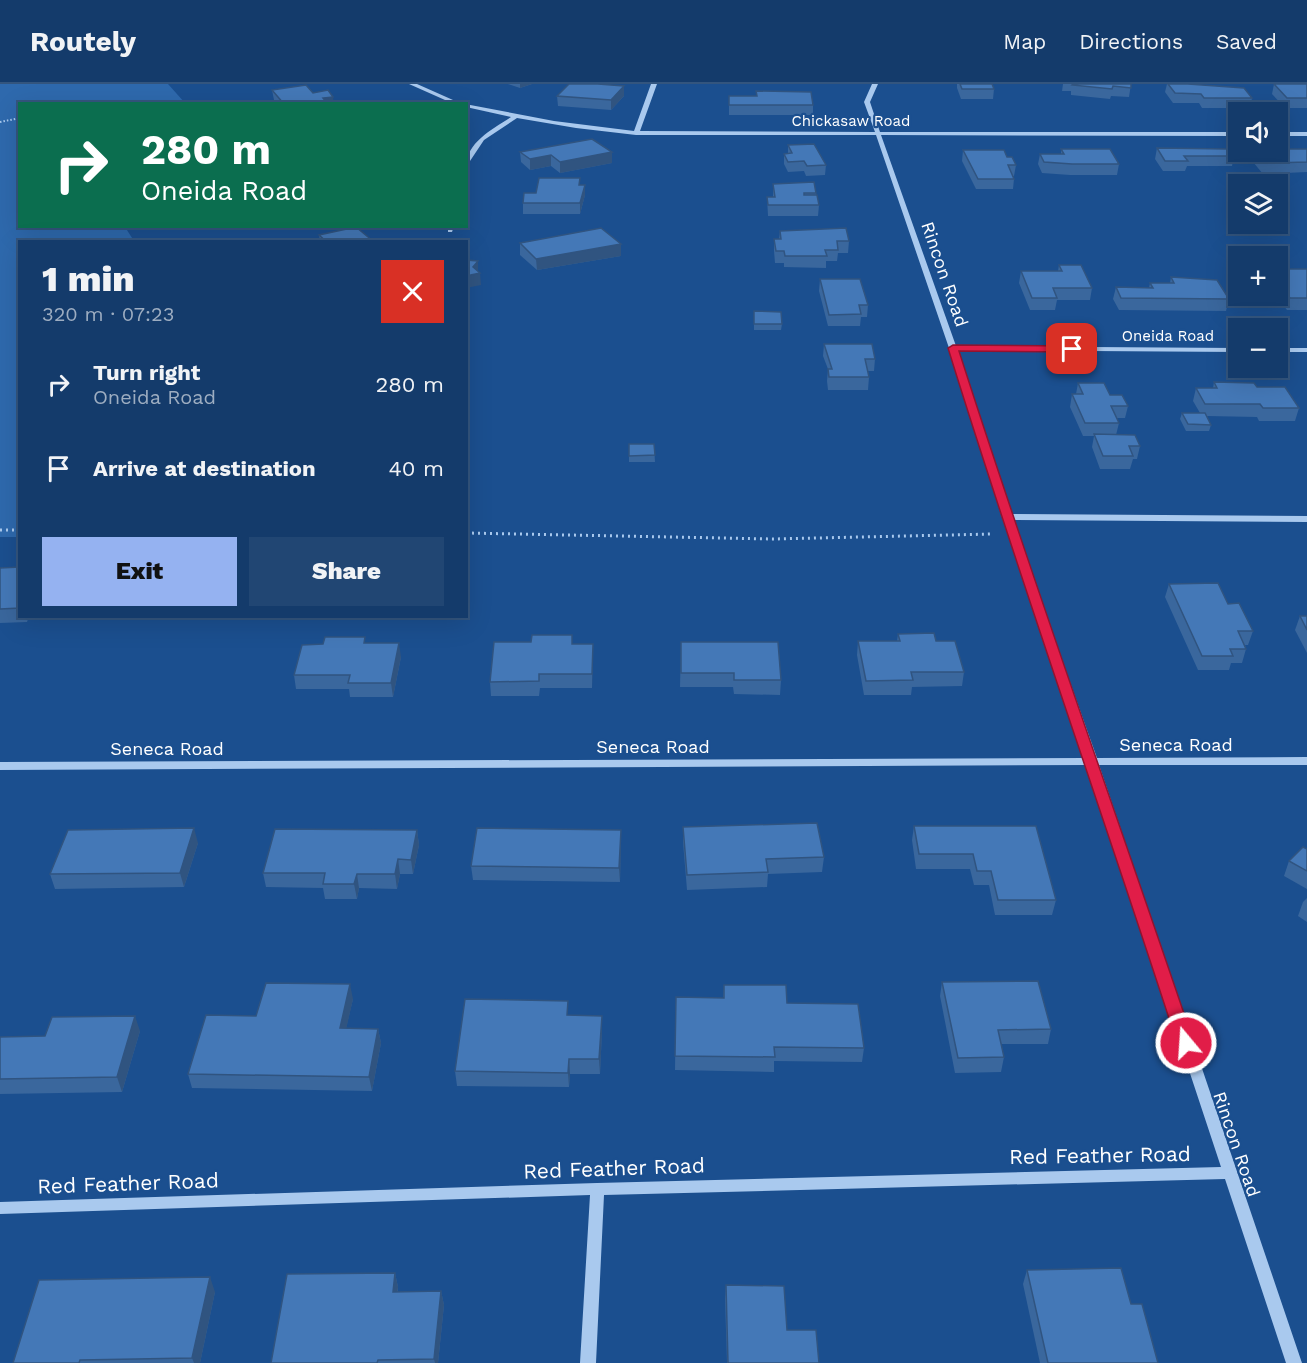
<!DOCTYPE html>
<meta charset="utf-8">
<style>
body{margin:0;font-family:"Work Sans",sans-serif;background:#214673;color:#f1f3f6;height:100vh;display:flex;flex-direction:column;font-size:22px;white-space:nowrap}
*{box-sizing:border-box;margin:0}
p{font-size:20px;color:#9dadc1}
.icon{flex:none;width:33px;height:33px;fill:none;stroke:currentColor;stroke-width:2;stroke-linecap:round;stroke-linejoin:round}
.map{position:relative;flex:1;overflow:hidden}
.drawer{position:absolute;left:18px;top:156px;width:450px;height:378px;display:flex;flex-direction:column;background:#143b6b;border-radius:0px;box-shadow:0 6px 24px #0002,0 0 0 2px #33557e}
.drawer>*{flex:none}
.hud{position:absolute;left:18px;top:18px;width:450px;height:126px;border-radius:0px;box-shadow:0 6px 24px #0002,0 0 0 2px #33557e;background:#0b6e4f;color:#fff;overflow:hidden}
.tools{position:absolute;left:1228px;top:18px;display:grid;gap:12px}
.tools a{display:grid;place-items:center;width:60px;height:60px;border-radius:0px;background:#143b6b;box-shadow:0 6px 24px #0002,0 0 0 2px #33557e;font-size:30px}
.pin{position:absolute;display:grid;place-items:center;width:51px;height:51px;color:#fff;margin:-26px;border-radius:12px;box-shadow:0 3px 9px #0006}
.me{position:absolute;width:66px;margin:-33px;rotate:342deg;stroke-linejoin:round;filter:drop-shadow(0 0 4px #0008)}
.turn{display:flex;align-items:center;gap:21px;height:126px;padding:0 24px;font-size:27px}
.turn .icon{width:78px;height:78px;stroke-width:2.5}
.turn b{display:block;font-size:42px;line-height:51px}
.round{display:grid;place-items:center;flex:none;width:63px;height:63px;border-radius:0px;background:#214673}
.overview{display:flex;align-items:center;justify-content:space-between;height:102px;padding:0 24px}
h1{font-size:36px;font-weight:800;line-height:45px}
.cta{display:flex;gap:12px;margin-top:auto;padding:12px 24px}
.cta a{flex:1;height:69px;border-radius:0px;background:#95b2f1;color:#111;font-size:24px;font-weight:800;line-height:69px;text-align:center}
.cta a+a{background:#214673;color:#f1f3f6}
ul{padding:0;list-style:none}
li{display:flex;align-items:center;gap:18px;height:84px;padding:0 24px}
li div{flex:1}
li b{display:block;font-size:22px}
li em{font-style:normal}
header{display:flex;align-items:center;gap:36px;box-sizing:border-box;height:84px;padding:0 30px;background:#143b6b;border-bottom:2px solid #33557e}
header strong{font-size:28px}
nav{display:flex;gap:33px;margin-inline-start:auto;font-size:21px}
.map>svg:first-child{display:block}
</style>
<header>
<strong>Routely</strong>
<nav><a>Map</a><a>Directions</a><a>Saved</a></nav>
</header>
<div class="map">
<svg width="1307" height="1279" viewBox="0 0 1307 1279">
<rect width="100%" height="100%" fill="#1b4f8f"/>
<!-- green -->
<polygon fill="#2e69ad" points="0,0 168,0 185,19 20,20 20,142 125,143 134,157 20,158 19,453 0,453"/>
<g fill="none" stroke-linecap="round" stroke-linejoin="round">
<!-- path-far1 -->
<polyline stroke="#a9c9ee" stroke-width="2" stroke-dasharray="1.5 2" stroke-linecap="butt" points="0,38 20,34"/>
<!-- path -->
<g stroke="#a9c9ee" stroke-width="3" stroke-dasharray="2 4" stroke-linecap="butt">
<polyline points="0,446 20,446"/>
<polyline points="466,449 773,455 993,450"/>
</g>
<!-- minor -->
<g fill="#a9c9ee" fill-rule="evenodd">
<polygon points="409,0 417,0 462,20 454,20"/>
<path d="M651 0H657L640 47 875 48 864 18 872 0H878L870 18 880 48H1239V52L881 51 956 262 1239 264V268L957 266 1010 430 1307 432V438L1012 436 1097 674 1307 673V681H1099L1302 1279H1286L1225 1095 604 1111 596 1279H580L590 1111 0 1130V1118L597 1099 1221 1083 1088 681 0 686V678L1086 674 1002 433 949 264 876 51H636L576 44 517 34 484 56 466 83C466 58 493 45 511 33L466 23 465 20 554 37 634 47Z"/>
<rect x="1278" y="48" width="29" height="4"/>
<polygon points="448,142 454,142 452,148 448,148"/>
<rect x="1278" y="264" width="29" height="4"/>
</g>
</g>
<!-- wall -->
<g fill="#3a679d">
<polygon points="508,0 532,0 520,4"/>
<polygon points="957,0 992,0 994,5 993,15 961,15 957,4"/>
<polygon points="1063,0 1131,0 1129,13 1111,12 1110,15 1071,11 1071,7 1062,7"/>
<polygon points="1167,0 1188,0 1252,14 1250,24 1202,24 1199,19 1173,19 1165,8"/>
<polygon points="1274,0 1307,0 1307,24 1285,24 1272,10"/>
<polygon points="272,6 313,9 334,20 277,20 274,16"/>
<polygon points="756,7 813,21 813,31 729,31 729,12 756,12"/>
<polygon points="557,12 624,12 611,26 558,22"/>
<polygon points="788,61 826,81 825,91 806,92 804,87 788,88 784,80 784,70 788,69"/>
<polygon points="1157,64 1234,72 1232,82 1187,82 1185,87 1163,87 1155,75"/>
<polygon points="1061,65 1119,80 1117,91 1070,91 1042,89 1038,80 1040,70 1061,70"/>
<polygon points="1307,65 1307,88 1263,90 1248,72 1249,68 1278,68"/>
<polygon points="963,66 1007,73 1016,81 1014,92 1013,92 1014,95 1013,105 976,105 962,77"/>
<polygon points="520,68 612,79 560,89 551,82 530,86 521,78"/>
<polygon points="580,94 580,101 585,111 580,130 523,130 523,119 536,109"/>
<polygon points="773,100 816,109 819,121 818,132 768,132 767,113 773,113"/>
<polygon points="780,147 849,157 848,169 838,169 837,177 826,177 826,184 784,183 784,179 775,179 774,167 774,155 779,155"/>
<polygon points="319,151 374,158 320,158"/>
<polygon points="520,159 621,160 621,172 537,186 520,171"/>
<polygon points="1059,181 1092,204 1090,216 1057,216 1055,226 1030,226 1019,199 1021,187 1058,187"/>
<polygon points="1278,185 1307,185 1307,226 1287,226 1281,218 1260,218 1255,212 1278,212"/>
<polygon points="1171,193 1229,215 1226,227 1119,226 1113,215 1116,203 1149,204 1150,199 1170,199"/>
<polygon points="820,195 868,221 867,233 861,233 860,242 828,242 819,207"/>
<polygon points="754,227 782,240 781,246 754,246"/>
<polygon points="824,260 875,275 874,287 868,287 869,293 868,306 828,306 827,297 828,285 823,272"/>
<polygon points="1214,298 1257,303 1299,324 1295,337 1259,337 1257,333 1207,332 1211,341 1209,347 1186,347 1180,335 1182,329 1200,329 1193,317 1196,304 1213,304"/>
<polygon points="1078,299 1110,311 1128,322 1125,334 1117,334 1119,339 1116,351 1140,362 1137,375 1133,375 1130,385 1100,385 1092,363 1094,352 1083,352 1070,323 1072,310 1076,310"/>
<polygon points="629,360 654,360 655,378 629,378"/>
<polygon points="20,483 20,532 29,532 27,538 0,539 0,484"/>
<polygon points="1169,500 1228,520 1253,547 1248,561 1245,561 1246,565 1242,579 1231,579 1229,586 1198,586 1165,513"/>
<polygon points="1300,532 1307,532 1307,569 1295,546"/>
<polygon points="898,550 936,557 964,588 962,602 912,603 911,611 864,611 857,571 858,557 897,557"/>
<polygon points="681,558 781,596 780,611 734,610 733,603 680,603"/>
<polygon points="366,559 401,573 393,613 350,613 349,605 296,605 294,591"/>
<polygon points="572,560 593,560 592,604 540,604 539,612 491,612 490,598"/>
<polygon points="914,742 1036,742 1056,816 1052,831 995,831 989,801 974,801 970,785 916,785 912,756"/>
<polygon points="683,743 824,773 822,788 768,790 767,803 687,806 683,758"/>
<polygon points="417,746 419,761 413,790 400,790 397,805 359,804 357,815 325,815 323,804 266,803 263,789"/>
<polygon points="621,746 620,798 473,796 471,782"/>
<polygon points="198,759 184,803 55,805 50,790"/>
<polygon points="1307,765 1307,805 1284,792 1289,777"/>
<polygon points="1307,814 1307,838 1298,832 1303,818"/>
<polygon points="942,898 1051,945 1048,960 1001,960 1004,973 1001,988 955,989 940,912"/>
<polygon points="724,901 787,919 864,964 862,978 774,977 774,988 675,986 676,913 723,914"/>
<polygon points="353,915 346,944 378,945 381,959 372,1007 192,1004 188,990 256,932"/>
<polygon points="569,932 602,947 600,990 570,990 569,1003 457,1002 455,987"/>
<polygon points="140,947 122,1008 0,1010 0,953 45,952"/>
<polygon points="1027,1186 1131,1220 1158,1279 1040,1279 1023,1200"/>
<polygon points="395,1189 398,1203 398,1208 441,1207 444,1221 438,1279 271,1279"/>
<polygon points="726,1201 787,1246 819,1279 727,1279 725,1215"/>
<polygon points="215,1208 200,1279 13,1279"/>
</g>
<!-- shaded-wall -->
<g fill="#305480">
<polygon points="520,0 532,0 520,4"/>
<polygon points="624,2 624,12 611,26 611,16"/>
<polygon points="333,13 334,20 323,20 323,14"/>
<polygon points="612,68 612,79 560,89 560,78"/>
<polygon points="551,71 551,82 530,86 530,75"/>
<polygon points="585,101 585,111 580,130 580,119"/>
<polygon points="621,160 621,172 537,186 536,175"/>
<polygon points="478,177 478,189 480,189 481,201 466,204 466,192"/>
<polygon points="399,559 401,573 393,613 391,599"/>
<polygon points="593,560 593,574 592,604 592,590"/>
<polygon points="194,744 198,759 184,803 180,789"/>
<polygon points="417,746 419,761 413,790 411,776"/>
<polygon points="621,746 621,761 620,798 619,784"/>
<polygon points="398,775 400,790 397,805 395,790"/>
<polygon points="357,790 359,804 357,815 354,800"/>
<polygon points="350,900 353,915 343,959 340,944"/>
<polygon points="135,932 140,947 122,1008 117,993"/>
<polygon points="602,932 602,947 600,990 599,975"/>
<polygon points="378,945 381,959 372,1007 369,993"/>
<polygon points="569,975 570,990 569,1003 568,989"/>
<polygon points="395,1189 398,1203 396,1222 393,1208"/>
<polygon points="210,1193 215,1208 200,1279 194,1279 192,1274"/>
<polygon points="441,1207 444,1221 438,1279 435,1279 434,1275"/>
</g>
<!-- building -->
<g fill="#4478b7" stroke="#305480" stroke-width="1.5">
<polygon points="569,0 598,0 624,2 611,16 557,12"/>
<polygon points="960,0 992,0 994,5 962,5"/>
<polygon points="1073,0 1131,0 1131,4 1113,2 1112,5 1072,1"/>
<polygon points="1168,0 1188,0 1244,4 1252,14 1204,14 1201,10 1175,9"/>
<polygon points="1274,0 1307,0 1307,14 1287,14"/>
<polygon points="306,1 313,9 328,6 333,13 323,14 328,20 284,20 272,6"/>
<polygon points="756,7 811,8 813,21 729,21 729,12 757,12"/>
<polygon points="592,55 612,68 560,78 551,71 530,75 520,68"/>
<polygon points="814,60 826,81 807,82 804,77 788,78 784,70 792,69 788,61"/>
<polygon points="1157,64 1229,65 1234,72 1184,72 1188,77 1165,77"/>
<polygon points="1061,65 1110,65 1119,80 1072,80 1044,78 1040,70 1064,70"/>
<polygon points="1278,65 1307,65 1307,78 1265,79 1256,68 1278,68"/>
<polygon points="963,66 1004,66 1007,73 1012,73 1016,81 1008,81 1014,95 978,95"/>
<polygon points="539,94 580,94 579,101 585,101 580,119 523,119 524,109 536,109"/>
<polygon points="814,98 816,109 804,109 804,111 817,111 819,121 768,121 767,113 775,113 773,100"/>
<polygon points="356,143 374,158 327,158 319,151"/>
<polygon points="601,144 621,160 536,175 520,159"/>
<polygon points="846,144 849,157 837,157 838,166 825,166 827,172 785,172 784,167 776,167 774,155 781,155 780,147"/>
<polygon points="466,176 478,177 473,183 480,189 466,192"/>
<polygon points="1059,181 1081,181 1092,204 1053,204 1057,214 1032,214 1021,187 1062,187"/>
<polygon points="1278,185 1307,185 1307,214 1290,214 1284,206 1278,206"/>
<polygon points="1171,193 1217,196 1229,215 1121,214 1116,203 1153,204 1150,199 1174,199"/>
<polygon points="820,195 860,195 868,221 859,221 861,230 829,231"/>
<polygon points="754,227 781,228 782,240 754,240"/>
<polygon points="824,260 872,260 875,275 865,275 869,293 829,293 828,285 832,285"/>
<polygon points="1214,298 1254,299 1257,303 1285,303 1299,324 1263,324 1260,320 1205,320 1196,304 1217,304"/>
<polygon points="1078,299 1104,299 1110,311 1122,311 1128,322 1111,322 1119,339 1085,339 1072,310 1083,310"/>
<polygon points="1182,329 1205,329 1211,341 1188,340"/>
<polygon points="1094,350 1135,351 1140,362 1129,362 1133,372 1103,372"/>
<polygon points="629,360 654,360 655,371 629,372"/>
<polygon points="20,483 20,524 0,525 0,484"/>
<polygon points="1218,499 1228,520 1239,519 1253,547 1238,547 1246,565 1230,565 1233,572 1202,572 1169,500"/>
<polygon points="1300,532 1307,532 1307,546"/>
<polygon points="934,549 936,557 955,557 964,588 911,588 913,596 866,597 858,557 900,557 898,550"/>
<polygon points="532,551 572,551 572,560 593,560 592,590 539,590 539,597 490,598 494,558 531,558"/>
<polygon points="325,553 365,553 364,559 399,559 391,599 348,599 350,591 294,591 302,561 323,560"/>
<polygon points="681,558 778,558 781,596 734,596 734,589 681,589"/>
<polygon points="817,739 824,773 766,775 768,788 687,791 683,743"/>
<polygon points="914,742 1036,742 1056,816 998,816 991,787 977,787 973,770 919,770"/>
<polygon points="194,744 180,789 50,790 68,746"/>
<polygon points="477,744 621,746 619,784 471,782"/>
<polygon points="275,745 417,746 411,776 398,775 395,790 357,790 354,800 323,800 325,789 263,789"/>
<polygon points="1303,763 1307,765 1307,787 1289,777"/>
<polygon points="1038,897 1051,945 998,946 1004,973 958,974 942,898"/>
<polygon points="266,899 350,900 340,944 378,945 369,993 188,990 206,931 256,932"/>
<polygon points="724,901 786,901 787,919 858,920 864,964 774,963 775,973 675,972 676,913 724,914"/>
<polygon points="465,915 568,917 567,931 602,932 599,975 569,975 568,989 455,987"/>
<polygon points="135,932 117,993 0,995 0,953 45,952 52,933"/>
<polygon points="1121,1184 1131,1220 1142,1220 1158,1279 1048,1279 1027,1186"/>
<polygon points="395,1189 393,1208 441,1207 434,1275 378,1276 377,1279 271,1279 287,1190"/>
<polygon points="210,1193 192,1274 80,1276 79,1279 13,1279 39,1196"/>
<polygon points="726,1201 784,1202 787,1246 816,1246 819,1279 728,1279"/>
</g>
<!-- route -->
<path fill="#e11d48" stroke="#92132f" stroke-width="1.5" d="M953 261 1072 262 1077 265 1072 268 959 267C1033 499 1116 728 1194 959L1192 964H1180L1177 959C1102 727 1020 497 948 264Z"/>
<g text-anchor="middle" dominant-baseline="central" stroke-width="4.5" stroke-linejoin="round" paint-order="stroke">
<!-- far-street labels -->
<g font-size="15" fill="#fff" stroke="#1b4f8f">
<text x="851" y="37">Chickasaw Road</text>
<text x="1168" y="252">Oneida Road</text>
</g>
<!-- street labels -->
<g font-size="18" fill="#fff" stroke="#1b4f8f">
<text transform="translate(945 190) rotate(71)">Rincon Road</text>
<text x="1176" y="660">Seneca Road</text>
<text x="653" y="662">Seneca Road</text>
<text x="167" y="664">Seneca Road</text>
<text transform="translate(1237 1060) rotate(71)">Rincon Road</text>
</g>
<!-- near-street labels -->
<g font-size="21" fill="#fff" stroke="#1b4f8f">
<text transform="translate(1100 1071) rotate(-1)">Red Feather Road</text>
<text transform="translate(614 1084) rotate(-2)">Red Feather Road</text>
<text transform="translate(128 1099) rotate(-2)">Red Feather Road</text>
</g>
</g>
</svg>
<div class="tools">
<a><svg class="icon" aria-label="sound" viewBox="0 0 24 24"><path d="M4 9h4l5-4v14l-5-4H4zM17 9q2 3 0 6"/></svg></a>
<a><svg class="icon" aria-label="layers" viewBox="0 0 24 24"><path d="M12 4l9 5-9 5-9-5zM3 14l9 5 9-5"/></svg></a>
<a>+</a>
<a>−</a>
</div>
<div class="pin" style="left:1072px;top:265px;background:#d93025"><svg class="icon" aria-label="arrive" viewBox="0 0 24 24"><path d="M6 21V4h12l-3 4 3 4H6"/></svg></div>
<svg class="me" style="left:1186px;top:959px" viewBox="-20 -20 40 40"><circle r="17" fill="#e11d48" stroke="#fff" stroke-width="3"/><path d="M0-11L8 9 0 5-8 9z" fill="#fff"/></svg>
<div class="hud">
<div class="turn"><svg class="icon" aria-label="right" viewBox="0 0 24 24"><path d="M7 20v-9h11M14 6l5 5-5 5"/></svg><div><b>280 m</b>Oneida Road</div></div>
</div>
<section class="drawer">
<div class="overview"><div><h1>1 min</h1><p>320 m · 07:23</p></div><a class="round" style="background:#d93025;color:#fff"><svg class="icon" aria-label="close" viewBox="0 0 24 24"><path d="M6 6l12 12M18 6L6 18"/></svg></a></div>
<ul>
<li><svg class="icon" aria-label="right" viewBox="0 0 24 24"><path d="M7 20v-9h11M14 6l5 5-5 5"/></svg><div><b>Turn right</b><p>Oneida Road</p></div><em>280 m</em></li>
<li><svg class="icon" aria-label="arrive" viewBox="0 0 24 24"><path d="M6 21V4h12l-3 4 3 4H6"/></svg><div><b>Arrive at destination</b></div><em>40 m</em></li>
</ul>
<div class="cta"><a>Exit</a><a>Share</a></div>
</section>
</div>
